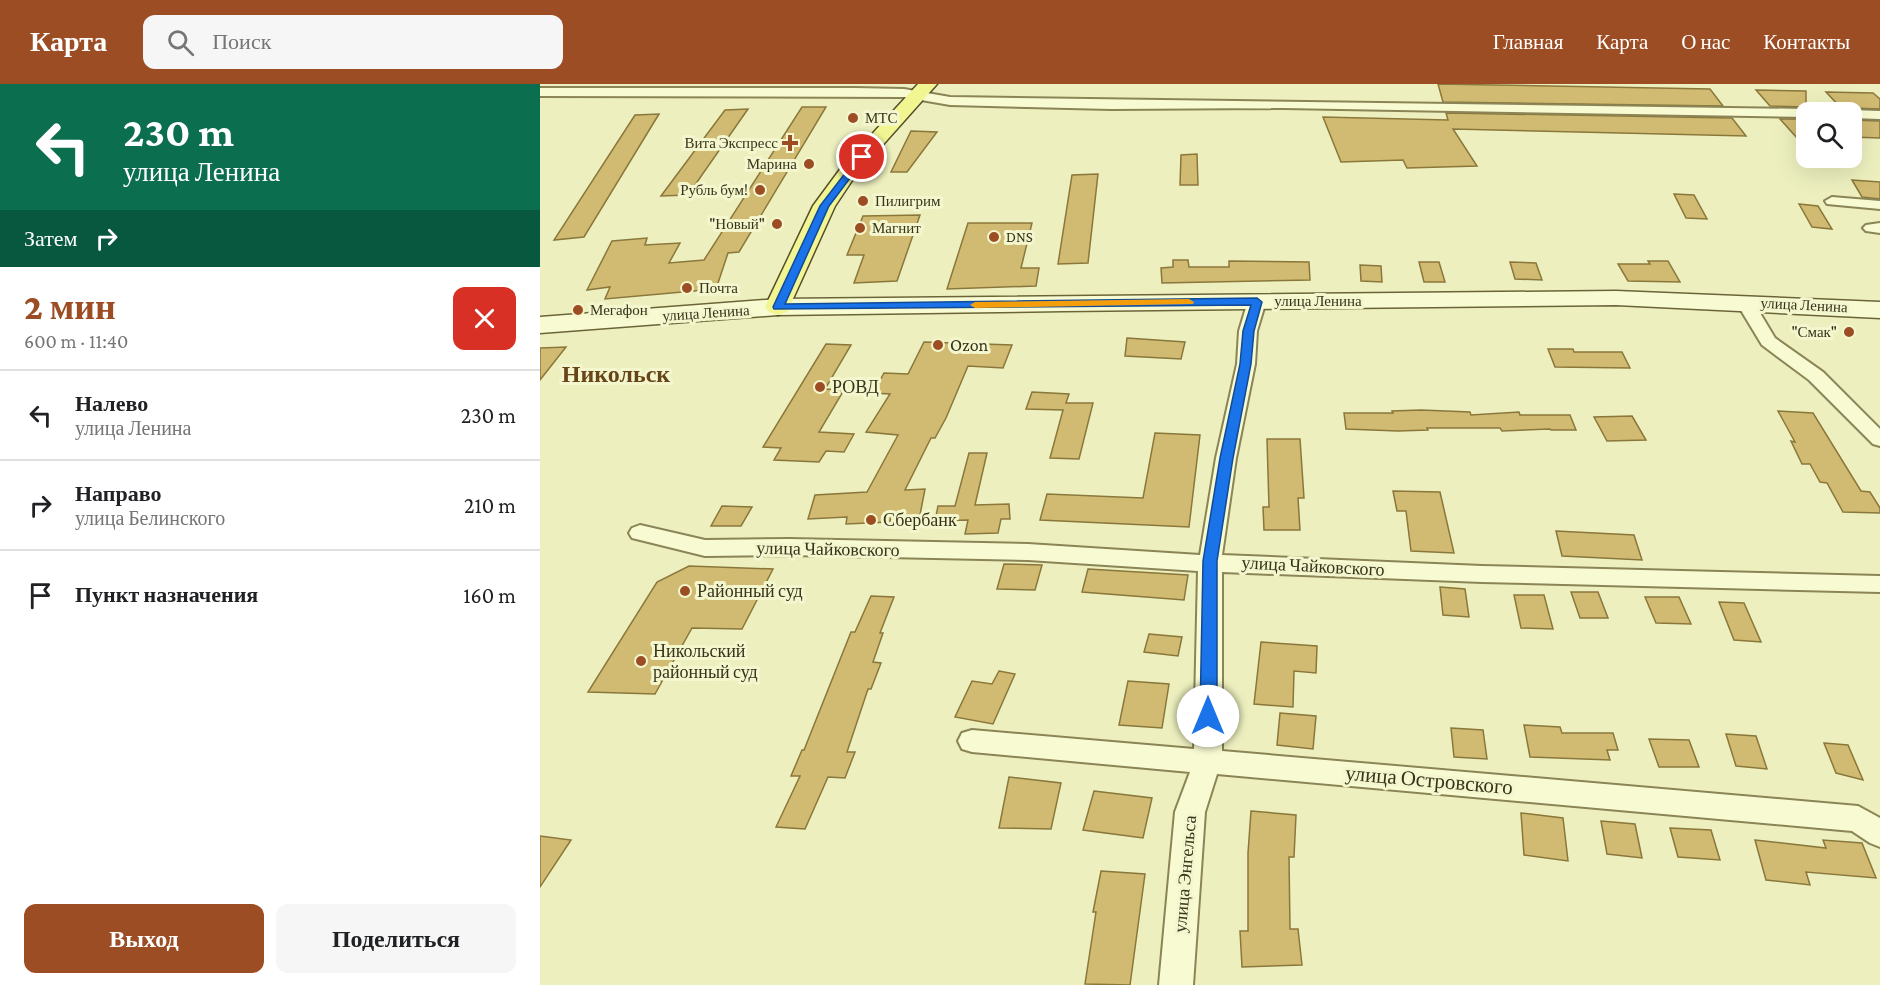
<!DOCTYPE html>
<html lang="ru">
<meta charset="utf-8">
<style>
body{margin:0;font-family:"Crimson Pro",serif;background:#f6f6f6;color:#202124;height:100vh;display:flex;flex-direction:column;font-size:22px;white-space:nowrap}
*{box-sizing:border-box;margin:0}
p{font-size:20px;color:#757577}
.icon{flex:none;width:33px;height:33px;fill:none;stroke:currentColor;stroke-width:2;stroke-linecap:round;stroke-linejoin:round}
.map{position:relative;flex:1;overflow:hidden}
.side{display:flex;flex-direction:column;background:#fff;width:540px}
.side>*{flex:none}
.top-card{background:#0b6e4f;color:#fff;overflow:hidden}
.tools{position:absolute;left:1256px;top:18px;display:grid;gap:12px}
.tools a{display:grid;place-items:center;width:66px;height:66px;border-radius:12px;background:#fff;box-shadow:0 6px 24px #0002;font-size:30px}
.pin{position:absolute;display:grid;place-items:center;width:51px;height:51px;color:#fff;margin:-26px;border:3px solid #fff;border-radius:50%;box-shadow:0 2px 6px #0007}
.me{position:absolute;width:66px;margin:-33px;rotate:0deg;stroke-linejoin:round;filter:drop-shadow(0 0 4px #0008)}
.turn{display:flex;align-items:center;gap:21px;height:126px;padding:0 24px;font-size:27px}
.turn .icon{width:78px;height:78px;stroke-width:2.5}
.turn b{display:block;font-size:42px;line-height:51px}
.then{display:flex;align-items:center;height:57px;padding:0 24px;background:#0003;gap:12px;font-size:22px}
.round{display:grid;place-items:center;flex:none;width:63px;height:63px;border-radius:12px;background:#f6f6f6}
.head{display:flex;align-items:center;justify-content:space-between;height:102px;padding:0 24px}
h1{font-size:36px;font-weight:800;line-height:45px;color:#9c4d23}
.button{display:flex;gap:12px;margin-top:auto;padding:12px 24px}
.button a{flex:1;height:69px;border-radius:12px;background:#9c4d23;color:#fff;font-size:24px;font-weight:800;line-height:69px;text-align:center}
.button a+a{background:#f6f6f6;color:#202124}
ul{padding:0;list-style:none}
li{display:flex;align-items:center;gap:18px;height:90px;padding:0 24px;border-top:2px solid #e0e0e0}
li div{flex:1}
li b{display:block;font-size:22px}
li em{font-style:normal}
header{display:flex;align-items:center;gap:36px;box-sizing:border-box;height:84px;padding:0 30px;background:#9c4d23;color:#fff}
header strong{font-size:28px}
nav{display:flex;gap:33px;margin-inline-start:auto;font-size:21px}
.search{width:420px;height:54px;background:#f6f6f6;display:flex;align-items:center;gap:15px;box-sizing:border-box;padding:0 21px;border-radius:12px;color:#757577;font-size:22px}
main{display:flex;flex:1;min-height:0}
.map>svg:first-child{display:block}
</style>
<header>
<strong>Карта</strong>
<div class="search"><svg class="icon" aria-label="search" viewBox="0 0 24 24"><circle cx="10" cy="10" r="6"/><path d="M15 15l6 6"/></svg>Поиск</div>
<nav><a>Главная</a><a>Карта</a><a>О нас</a><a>Контакты</a></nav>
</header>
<main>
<section class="side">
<div class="top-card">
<div class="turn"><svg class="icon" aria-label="left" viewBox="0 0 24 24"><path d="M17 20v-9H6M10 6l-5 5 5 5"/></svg><div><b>230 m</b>улица Ленина</div></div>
<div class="then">Затем<svg class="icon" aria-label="right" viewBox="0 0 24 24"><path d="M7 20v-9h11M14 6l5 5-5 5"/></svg></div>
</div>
<div class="head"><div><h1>2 мин</h1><p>600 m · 11:40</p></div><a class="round" style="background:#d93025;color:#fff"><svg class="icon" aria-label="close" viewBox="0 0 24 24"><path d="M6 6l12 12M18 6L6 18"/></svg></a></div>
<ul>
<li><svg class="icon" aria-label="left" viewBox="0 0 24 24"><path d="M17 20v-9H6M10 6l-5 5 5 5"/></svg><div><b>Налево</b><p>улица Ленина</p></div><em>230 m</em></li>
<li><svg class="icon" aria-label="right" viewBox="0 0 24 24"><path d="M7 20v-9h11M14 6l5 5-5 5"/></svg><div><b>Направо</b><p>улица Белинского</p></div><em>210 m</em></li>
<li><svg class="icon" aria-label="arrive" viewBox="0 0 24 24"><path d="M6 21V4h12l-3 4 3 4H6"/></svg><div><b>Пункт назначения</b></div><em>160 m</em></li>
</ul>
<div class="button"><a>Выход</a><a>Поделиться</a></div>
</section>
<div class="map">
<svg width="1340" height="901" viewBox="0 0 1340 901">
<rect width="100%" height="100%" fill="#edf0be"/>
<!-- building -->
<g fill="#d1bb72" stroke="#8a773b" stroke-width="1.5">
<polygon points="898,0 1170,5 1183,22 903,18"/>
<polygon points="1216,6 1266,7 1266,23 1230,22"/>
<polygon points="1286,8 1333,9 1340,15 1340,25 1311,24 1304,27"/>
<polygon points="262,23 286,23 199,168 188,169 176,205 65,215 70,203 47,206 72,157 107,154 105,161 140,159 129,179 164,176"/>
<polygon points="208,25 148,111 121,112 185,26"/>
<polygon points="906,29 1192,34 1206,52 913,45 937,82 867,84 863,76 801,78 783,33 908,36"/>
<polygon points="119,30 44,153 14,156 95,31"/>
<polygon points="1240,35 1266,35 1266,64"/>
<polygon points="1311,36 1340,37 1340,54 1311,53"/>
<polygon points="371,47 397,48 367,88 351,88"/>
<polygon points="657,70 658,101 640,101 641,71"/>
<polygon points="558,90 548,179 518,180 532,91"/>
<polygon points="1312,96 1340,98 1340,115 1322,113"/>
<polygon points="1134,110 1154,111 1167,135 1146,134"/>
<polygon points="1259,120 1278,122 1292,145 1272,143"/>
<polygon points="380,131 357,197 314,199 324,171 307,171 323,132"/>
<polygon points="428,139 492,139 481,184 499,184 496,202 407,205"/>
<polygon points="633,176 648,176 649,183 689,183 689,177 769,178 770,196 622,199 621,184 633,183"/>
<polygon points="1108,177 1128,177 1140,198 1088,197 1078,180 1110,180"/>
<polygon points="879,178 899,178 905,198 884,198"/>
<polygon points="970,178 996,179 1002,196 975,195"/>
<polygon points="820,181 841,182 842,198 821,197"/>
<polygon points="587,254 645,258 641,275 585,272"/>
<polygon points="384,258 472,261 463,284 428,282 406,334 395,354 391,354 365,406 385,405 380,431 351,432 350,438 306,440 307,433 268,435 275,411 327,408 358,351 326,348 350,310 333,309 344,289 368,290"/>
<polygon points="286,260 311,261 285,305 304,306 279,348 314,350 304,368 286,367 279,378 234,376 241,364 223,363"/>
<polygon points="26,263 0,296 0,264"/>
<polygon points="1008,265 1033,265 1034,268 1082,268 1090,284 1015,283"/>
<polygon points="492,308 529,310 526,319 553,319 539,375 510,374 523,326 486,325"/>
<polygon points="881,326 930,328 931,331 979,328 980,331 1030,331 1036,346 1011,346 1010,345 962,347 960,344 887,344 888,346 858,347 806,345 804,329 853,329 852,327"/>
<polygon points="1238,327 1273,329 1321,407 1330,408 1340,424 1340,429 1303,428 1287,399 1280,398 1270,380 1262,380 1251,357 1255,358"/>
<polygon points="1092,332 1106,356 1067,357 1054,333"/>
<polygon points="615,349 660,351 649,443 500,436 507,410 603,414"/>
<polygon points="727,355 760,355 764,414 758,414 760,446 724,446 723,423 729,423"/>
<polygon points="429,369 447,369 435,421 469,420 470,435 461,435 458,449 425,450 428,436 395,437 398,422 415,422"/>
<polygon points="853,407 900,408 914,469 871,467 866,427 857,427"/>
<polygon points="182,422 212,423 201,442 171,442"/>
<polygon points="1016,447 1094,451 1102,476 1022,472"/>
<polygon points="464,480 502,481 495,506 457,505"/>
<polygon points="149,482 233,485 202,545 152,544 115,610 48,608 117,498"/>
<polygon points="548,485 648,491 644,516 542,508"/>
<polygon points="900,503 925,505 929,533 903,531"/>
<polygon points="1031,508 1058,508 1068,534 1040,534"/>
<polygon points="974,511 1004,511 1013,545 981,544"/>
<polygon points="331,512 354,513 340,549 343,549 333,578 341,579 331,605 328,605 307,668 315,668 305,694 288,693 265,745 236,743 260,692 251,692 262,666 264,666 311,548 315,548"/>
<polygon points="1105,513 1139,513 1151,540 1116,539"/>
<polygon points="1179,518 1204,519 1221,558 1194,556"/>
<polygon points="609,550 642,553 638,572 604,568"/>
<polygon points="721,558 777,562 776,589 754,587 753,623 714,620"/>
<polygon points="459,587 475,590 453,640 415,633 432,597 452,600"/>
<polygon points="588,597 629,600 622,644 579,641"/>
<polygon points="740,629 776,632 773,665 737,661"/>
<polygon points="984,641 1020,643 1022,649 1073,649 1078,666 1067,666 1070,676 990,673"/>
<polygon points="911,644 943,646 947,675 914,673"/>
<polygon points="1186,650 1216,652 1227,685 1196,682"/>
<polygon points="1109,655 1149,656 1159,683 1119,683"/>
<polygon points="1284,659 1308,661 1323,696 1296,689"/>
<polygon points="469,693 521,699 511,745 459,744"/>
<polygon points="554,707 612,714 603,754 543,746"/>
<polygon points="711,727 756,731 754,773 749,773 750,845 758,845 762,881 702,883 700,847 708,847 708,769"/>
<polygon points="981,729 1023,734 1028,777 984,771"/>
<polygon points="1061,737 1095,740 1102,774 1067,770"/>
<polygon points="1130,744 1171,746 1180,776 1138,773"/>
<polygon points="0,752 31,756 0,803"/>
<polygon points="1215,756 1286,764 1283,756 1322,759 1336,794 1266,788 1270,801 1226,796"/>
<polygon points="561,787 605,790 590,901 545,900 556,828 553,828"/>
</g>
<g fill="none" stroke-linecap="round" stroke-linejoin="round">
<defs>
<g id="minor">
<polygon points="0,4 315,4 364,5 410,13 1266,25 1272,28 1266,28 1266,33 743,24 571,25 410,21 364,13 0,12"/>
<polygon points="1311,26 1340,27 1340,35 1311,34 1311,28 1306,28"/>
<polygon points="1292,113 1340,117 1340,125 1287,120 1285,117"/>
<polygon points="1340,139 1340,149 1326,147 1323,144 1326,141"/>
<polygon points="717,212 723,213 726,217 717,247 715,280 696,374 682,471 942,482 1340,492 1340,508 942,498 682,488 682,667 1318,722 1340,734 1340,763 1330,759 1312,747 677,690 665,728 653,901 619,901 635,728 650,688 432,668 422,665 418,657 422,649 432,646 654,665 658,487 488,476 250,471 165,472 92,454 89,449 92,444 100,441 165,456 250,455 488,460 660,471 676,374 697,280 699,247 708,217 711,213"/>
<polygon points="1205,213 1211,214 1235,254 1283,288 1340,345 1340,362 1333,360 1269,296 1222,261 1196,218 1199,214"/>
</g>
<polygon id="secondary" points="1076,207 1340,218 1340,234 1076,221 523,227 238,231 0,249 0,233 238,215"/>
<polygon id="primary" points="378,0 397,0 315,92 295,122 247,228 238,231 229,228 225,223 273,122 301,84"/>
</defs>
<!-- minor casing -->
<use href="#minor" stroke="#8a8456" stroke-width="4"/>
<!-- secondary casing -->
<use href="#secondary" stroke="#6b6439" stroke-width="3"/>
<!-- primary casing -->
<use href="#primary" stroke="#574f2b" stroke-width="3"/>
<!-- minor -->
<use href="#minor" fill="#f8fbd2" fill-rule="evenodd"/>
<!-- secondary -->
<use href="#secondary" fill="#f8fbd2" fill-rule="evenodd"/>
<!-- primary -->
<use href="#primary" fill="#f1f693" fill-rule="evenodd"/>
</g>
<!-- route -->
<polygon fill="#1a73e8" stroke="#114b97" stroke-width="1.5" points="319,71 326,73 289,122 245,220 717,214 722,218 714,247 711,280 693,374 677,477 677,632 674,637 668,639 663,637 660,632 663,477 680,374 700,280 703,247 711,221 234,225 233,223 280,122"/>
<!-- slow -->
<polygon fill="#f59e0b" points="649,215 654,218 653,220 435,224 430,221 435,218"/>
<!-- markers -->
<g fill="#9c4d23" stroke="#f4f7ce" stroke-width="2">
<circle cx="313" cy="34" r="6"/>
<path d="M247 50h6v6h6v6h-6v6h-6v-6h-6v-6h6z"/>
<circle cx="269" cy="80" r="6"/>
<circle cx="220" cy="106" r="6"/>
<circle cx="323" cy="117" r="6"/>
<circle cx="237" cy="140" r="6"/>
<circle cx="320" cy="144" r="6"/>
<circle cx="454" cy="153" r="6"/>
<circle cx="147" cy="204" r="6"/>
<circle cx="38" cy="226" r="6"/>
<circle cx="1309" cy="248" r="6"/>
<circle cx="398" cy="261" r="6"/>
<circle cx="280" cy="303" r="6"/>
<circle cx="331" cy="436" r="6"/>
<circle cx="145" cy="507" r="6"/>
<circle cx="101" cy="577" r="6"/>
</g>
<g text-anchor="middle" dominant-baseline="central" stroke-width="6" stroke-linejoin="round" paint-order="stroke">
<!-- far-poi labels -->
<g font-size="15" fill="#38341c" stroke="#f4f7ce" text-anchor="start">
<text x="325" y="34">МТС</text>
<text x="238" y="59" text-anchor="end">Вита Экспресс</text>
<text x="257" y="80" text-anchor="end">Марина</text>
<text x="208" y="106" text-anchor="end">Рубль бум!</text>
<text x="335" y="117">Пилигрим</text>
<text x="225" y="140" text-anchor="end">"Новый"</text>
<text x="332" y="144">Магнит</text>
<text x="466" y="153">DNS</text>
<text x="159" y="204">Почта</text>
<text x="50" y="226">Мегафон</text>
<text x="1297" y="248" text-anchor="end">"Смак"</text>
</g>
<!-- far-street labels -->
<g font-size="15" fill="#38341c" stroke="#f4f7ce">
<text x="778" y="217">улица Ленина</text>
<text transform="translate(1264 221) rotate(3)">улица Ленина</text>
<text transform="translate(166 229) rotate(-4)">улица Ленина</text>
</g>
<!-- poi labels -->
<g font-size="18" fill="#38341c" stroke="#f4f7ce" text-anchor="start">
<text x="410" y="261">Ozon</text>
<text x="292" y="303">РОВД</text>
<text x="343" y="436">Сбербанк</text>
<text x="157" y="507">Районный суд</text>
<text x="113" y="567">Никольский<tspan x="113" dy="21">районный суд</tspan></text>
</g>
<!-- street labels -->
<g font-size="18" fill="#38341c" stroke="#f4f7ce">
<text transform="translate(288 465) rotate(1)">улица Чайковского</text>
<text transform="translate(773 482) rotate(3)">улица Чайковского</text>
<text transform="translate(645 790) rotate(-85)">улица Энгельса</text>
</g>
<!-- near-street labels -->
<g font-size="21" fill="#38341c" stroke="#f4f7ce">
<text transform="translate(889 696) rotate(5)">улица Островского</text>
</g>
<!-- district labels -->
<g font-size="24" font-weight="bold" fill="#674519" stroke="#f4f7ce">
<text x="76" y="289">Никольск</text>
</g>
</g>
</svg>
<div class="tools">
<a><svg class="icon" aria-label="search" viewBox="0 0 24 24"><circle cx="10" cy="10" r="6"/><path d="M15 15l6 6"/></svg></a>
</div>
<div class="pin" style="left:322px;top:73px;background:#d93025"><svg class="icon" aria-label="arrive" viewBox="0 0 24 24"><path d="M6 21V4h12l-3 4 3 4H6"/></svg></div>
<svg class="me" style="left:668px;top:632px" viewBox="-20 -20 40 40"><circle r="19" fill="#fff"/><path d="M0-13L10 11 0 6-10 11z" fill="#1a73e8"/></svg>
</div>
</main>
